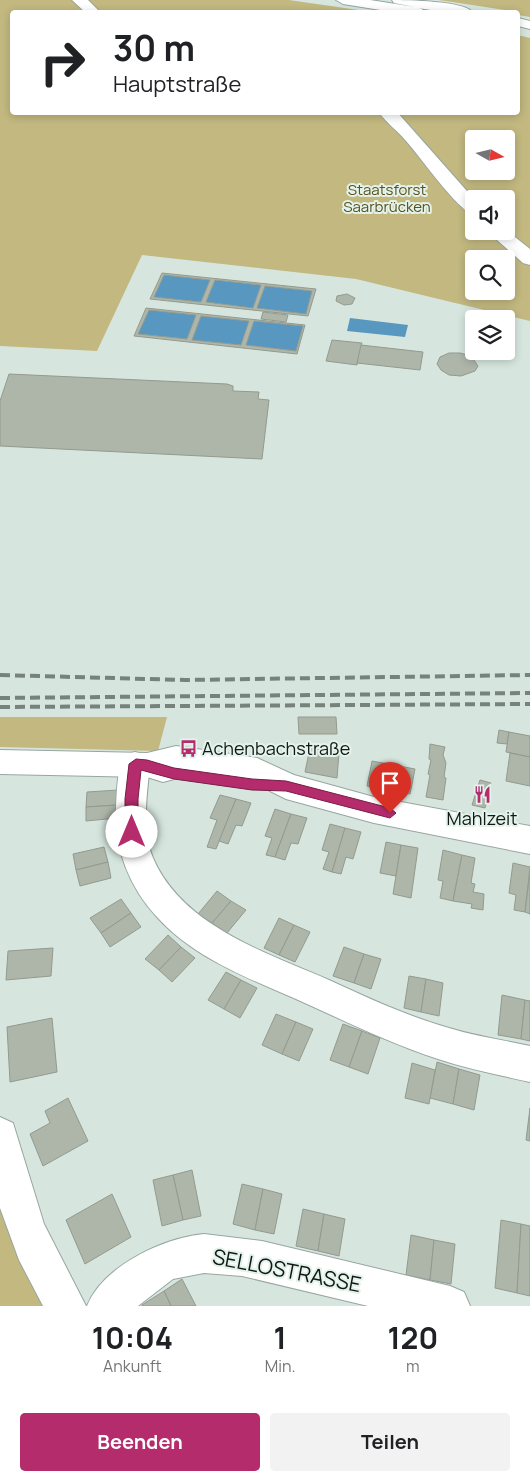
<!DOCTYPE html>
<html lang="de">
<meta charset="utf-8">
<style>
body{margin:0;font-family:Manrope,sans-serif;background:#f2f2f2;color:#202124;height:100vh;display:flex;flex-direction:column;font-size:19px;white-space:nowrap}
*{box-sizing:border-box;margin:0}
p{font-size:16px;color:#757577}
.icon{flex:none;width:28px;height:28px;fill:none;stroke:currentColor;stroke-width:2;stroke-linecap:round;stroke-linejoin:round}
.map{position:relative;height:1306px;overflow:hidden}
.drawer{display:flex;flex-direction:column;background:#fff;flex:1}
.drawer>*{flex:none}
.top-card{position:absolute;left:10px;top:10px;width:510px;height:105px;border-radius:5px;box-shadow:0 2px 8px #0003;background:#fff;color:#202124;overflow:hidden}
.needle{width:32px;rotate:98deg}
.fabs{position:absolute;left:465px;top:130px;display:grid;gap:10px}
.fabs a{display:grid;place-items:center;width:50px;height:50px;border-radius:5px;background:#fff;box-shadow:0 2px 8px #0003;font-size:25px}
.pin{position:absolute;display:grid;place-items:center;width:42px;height:42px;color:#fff;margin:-51px -21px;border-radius:50% 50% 50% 0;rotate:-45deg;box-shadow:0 0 5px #0007}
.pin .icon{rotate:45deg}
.me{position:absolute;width:55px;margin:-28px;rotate:0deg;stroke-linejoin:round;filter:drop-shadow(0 0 4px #0008)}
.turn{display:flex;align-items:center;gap:18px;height:105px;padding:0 20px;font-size:22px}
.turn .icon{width:65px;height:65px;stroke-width:2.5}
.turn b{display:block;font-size:35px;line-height:42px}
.eta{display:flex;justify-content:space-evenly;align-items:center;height:85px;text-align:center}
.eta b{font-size:30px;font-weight:700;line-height:35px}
.primary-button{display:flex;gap:10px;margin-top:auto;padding:10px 20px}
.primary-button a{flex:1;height:58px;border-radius:5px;background:#b52c6d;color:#fff;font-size:20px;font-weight:700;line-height:58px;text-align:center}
.primary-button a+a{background:#f2f2f2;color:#202124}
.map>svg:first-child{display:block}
</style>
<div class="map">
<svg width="530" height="1306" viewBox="0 0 530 1306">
<rect width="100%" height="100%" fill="#d6e6df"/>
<!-- green -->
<g fill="#c2b880" fill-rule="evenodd">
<path d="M0 0H289L372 12H12V112H518V35L530 38V321L356 279 142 255 97 351 0 346ZM474 139H506V171H474ZM474 199H506V231H474ZM474 259H506V291H474Z"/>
<polygon points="439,0 530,0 530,17 518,15 518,12"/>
<polygon points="0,717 167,717 158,751 0,747"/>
<polygon points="0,1191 52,1306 0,1306"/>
</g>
<!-- water -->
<g fill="#5797c0">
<polygon points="164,275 210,280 201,302 154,297"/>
<polygon points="215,280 261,285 253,308 206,302"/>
<polygon points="265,286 312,291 306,314 257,308"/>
<polygon points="149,310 196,315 187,339 138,334"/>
<polygon points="201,316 249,321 241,345 192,340"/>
<polygon points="350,318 408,325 405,337 347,331"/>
<polygon points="254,321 303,326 296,351 246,345"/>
</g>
<!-- building -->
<g fill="#aeb6aa" stroke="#939a8f" fill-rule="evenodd">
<path d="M162 273 316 289 308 316 150 299ZM164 275 210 280 201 302 154 297ZM215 280 261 285 253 308 206 302ZM265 286 312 291 306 314 257 308Z"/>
<polygon points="347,294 355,298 352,304 344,305 336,301 337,296"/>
<path d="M146 308 305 325 297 354 134 336ZM149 310 196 315 187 339 138 334ZM201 316 249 321 241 345 192 340ZM254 321 303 326 296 351 246 345Z"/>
<polygon points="263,312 288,315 286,322 261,319"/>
<polygon points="332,340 362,343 357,365 326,361"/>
<polygon points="361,345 423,352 420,370 357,363"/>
<polygon points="449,353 460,353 471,356 478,366 475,371 461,376 449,375 441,370 437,364 440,357"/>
<polygon points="9,374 227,384 233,386 233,391 259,392 258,399 269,400 262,459 0,446 0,401"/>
<polygon points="298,717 336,717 337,734 299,734"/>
<polygon points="499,730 509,732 507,744 497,743"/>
<polygon points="509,732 530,736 530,757 506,752"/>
<polygon points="430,744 445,747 443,755 446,763 444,777 446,778 443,800 426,797 430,775 428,774 431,760 429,759"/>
<polygon points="310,748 339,753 337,778 305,772"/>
<polygon points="510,753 530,757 530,786 506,781"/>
<polygon points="372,761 415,769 410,794 367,786"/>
<polygon points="480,780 491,783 485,808 472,805"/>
<polygon points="118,790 118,805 86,807 87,792"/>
<polygon points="220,795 236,799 216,849 207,847 217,820 210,818"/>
<polygon points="236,799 251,803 242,826 236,825 228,844 219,841"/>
<polygon points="118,805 117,818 86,821 86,807"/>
<polygon points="275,809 291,814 275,857 266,855 272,838 265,836"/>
<polygon points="291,814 307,818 298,844 291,843 285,860 275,857"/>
<polygon points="330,824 345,828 332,872 323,869 329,852 322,850"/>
<polygon points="345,828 361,832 353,859 346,857 341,874 332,872"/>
<polygon points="386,842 401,845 396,876 380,873"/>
<polygon points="401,845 418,848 411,898 393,894"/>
<polygon points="104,847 108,862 76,870 73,854"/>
<polygon points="443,850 462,855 453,901 440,898 443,881 438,880"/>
<polygon points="462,855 475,858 471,883 475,884 473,892 484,894 483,910 471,908 472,904 453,901"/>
<polygon points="108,862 111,878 80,886 76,870"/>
<polygon points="513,863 530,867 525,912 514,910 516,895 509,893"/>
<polygon points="530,872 530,914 525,912"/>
<polygon points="217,891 231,901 212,923 198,914"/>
<polygon points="121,899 131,913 101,933 90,918"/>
<polygon points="231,901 246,910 227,933 212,923"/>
<polygon points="131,913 141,927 110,947 101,933"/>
<polygon points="279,918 294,925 279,955 264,948"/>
<polygon points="294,925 310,932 295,962 279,955"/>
<polygon points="168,935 181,947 159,970 145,959"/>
<polygon points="181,947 195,958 172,982 159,970"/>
<polygon points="344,947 364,954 354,983 333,976"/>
<polygon points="53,948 51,976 6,980 8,951"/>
<polygon points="364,954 381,959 371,989 354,983"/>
<polygon points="226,972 241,980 224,1009 208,1000"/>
<polygon points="409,976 426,979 421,1012 404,1008"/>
<polygon points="426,979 443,983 439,1016 421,1012"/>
<polygon points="241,980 257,988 240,1018 224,1009"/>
<polygon points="502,995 525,1000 521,1039 498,1035"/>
<polygon points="525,1000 530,1001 530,1041 521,1039"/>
<polygon points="276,1014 296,1022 282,1054 262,1045"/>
<polygon points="52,1018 57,1072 10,1082 7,1027"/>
<polygon points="296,1022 313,1029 299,1061 282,1054"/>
<polygon points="343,1024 362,1031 349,1067 330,1060"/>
<polygon points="362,1031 380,1038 368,1074 349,1067"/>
<polygon points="437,1062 459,1069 453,1104 430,1098"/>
<polygon points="412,1063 435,1070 429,1104 405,1098"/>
<polygon points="459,1069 480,1075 474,1110 453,1104"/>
<polygon points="68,1098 88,1141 43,1166 30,1134 50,1123 45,1111"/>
<polygon points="530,1108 530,1141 526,1140"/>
<polygon points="192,1170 201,1216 183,1220 173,1175"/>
<polygon points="173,1175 183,1220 162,1226 153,1180"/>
<polygon points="242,1184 263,1189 255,1230 233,1224"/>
<polygon points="263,1189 282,1194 274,1234 255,1230"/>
<polygon points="112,1194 131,1237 85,1264 66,1220"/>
<polygon points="303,1209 324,1214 318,1251 296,1246"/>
<polygon points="324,1214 345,1219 339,1256 318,1251"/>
<polygon points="501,1220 521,1224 517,1293 495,1288"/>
<polygon points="521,1224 530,1226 530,1296 517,1293"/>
<polygon points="411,1235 434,1240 430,1280 406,1275"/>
<polygon points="434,1240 455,1244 451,1284 430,1280"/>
<polygon points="182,1279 196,1306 171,1306 164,1291"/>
<polygon points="164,1291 171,1306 142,1306 142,1305"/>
</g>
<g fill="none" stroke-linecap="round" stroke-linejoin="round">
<defs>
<g id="minor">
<polygon points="72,0 88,0 100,12 85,12"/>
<path d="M379 112H397L474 199V215C457 210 420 156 406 141 398 131 386 123 379 112Z"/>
<polygon points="506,230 530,249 530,265 523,263 487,231"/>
<path d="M135 752 146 755 150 764C147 794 141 829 153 858 182 926 267 953 329 980 368 998 407 1016 449 1028 475 1036 503 1040 530 1046V1082C499 1075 468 1069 438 1059 389 1043 343 1020 296 999 247 978 193 957 157 917 129 887 114 848 116 807 117 790 117 771 124 755Z"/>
<polygon points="0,1117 13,1123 44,1224 86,1306 43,1306 19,1260 0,1208"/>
<path d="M204 1234 262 1241 450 1286 464 1292 470 1306H368L242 1276 204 1273 173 1279 138 1306H87C103 1266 163 1238 204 1234Z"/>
</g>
<polygon id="major" points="176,746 257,758 294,775 374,797 530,826 530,854 374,823 286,799 250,781 178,770 174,779 163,782 147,777 0,774 0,750 147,753"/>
<g id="highway">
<path d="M336 0H370L415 7 394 3 392 0C406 0 465 1 472 12H444L418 8 422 9 424 12H393L343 4Z"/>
<polygon points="518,18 530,21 530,29 518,26"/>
</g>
</defs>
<!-- minor casing -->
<use href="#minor" stroke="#97a6a0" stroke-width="2"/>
<!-- major casing -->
<use href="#major" stroke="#97a6a0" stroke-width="2"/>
<!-- highway casing -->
<use href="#highway" stroke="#97a6a0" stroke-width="2"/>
<!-- minor -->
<use href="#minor" fill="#fff" fill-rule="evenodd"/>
<!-- major -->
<use href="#major" fill="#fff" fill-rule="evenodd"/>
<!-- highway -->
<use href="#highway" fill="#fff" fill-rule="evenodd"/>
<!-- rail -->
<g stroke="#77827d" stroke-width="4" stroke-dasharray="10 5" stroke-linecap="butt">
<polyline points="0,675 185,680 530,675"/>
<polyline points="0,698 530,693"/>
<polyline points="0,707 530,704"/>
</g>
</g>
<!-- route -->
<polygon fill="#b52c6d" stroke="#761d47" points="136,759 147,760 174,768 252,779 286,781 390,808 396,813 390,818 286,791 252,790 174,779 141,770 138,799 138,832 132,837 125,832 125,799 129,764"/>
<!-- icons -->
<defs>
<symbol id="bus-bare" viewBox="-9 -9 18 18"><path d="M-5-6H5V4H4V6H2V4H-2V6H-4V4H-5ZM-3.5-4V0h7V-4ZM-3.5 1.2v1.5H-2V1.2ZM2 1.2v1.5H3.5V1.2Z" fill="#b52c6d" stroke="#e3f3ec" stroke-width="2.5" paint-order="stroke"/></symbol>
<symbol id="restaurant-bare" viewBox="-9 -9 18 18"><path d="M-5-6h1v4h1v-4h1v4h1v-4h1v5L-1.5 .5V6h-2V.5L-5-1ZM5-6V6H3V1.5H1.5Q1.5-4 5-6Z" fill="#b52c6d" stroke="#e3f3ec" stroke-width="2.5" paint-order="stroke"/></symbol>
</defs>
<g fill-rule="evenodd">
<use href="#bus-bare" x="176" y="736" width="25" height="25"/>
<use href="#restaurant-bare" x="470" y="782" width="25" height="25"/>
</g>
<g text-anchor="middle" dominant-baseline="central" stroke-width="4" stroke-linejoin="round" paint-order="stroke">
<!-- far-park labels -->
<g font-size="15" fill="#5a511d" stroke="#e3f3ec">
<text x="387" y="189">Staatsforst<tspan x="387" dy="17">Saarbrücken</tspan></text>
</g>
<!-- poi labels -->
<g font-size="18" fill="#111714" stroke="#e3f3ec" text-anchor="start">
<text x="202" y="748">Achenbachstraße</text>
<text x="482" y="818" text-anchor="middle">Mahlzeit</text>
</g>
<!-- near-street labels -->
<g font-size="21" fill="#111714" stroke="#e3f3ec">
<text transform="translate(287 1270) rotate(11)">SELLOSTRASSE</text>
</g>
</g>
</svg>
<div class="fabs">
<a><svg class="needle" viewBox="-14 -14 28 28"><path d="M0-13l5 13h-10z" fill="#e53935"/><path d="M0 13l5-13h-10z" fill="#757577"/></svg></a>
<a><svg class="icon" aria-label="sound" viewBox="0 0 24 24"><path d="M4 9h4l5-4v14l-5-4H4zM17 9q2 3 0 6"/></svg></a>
<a><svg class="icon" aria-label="search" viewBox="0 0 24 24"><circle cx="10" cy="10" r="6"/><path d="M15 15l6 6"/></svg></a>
<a><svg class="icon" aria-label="layers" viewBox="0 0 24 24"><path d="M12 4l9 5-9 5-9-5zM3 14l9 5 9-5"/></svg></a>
</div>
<div class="pin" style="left:390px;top:813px;background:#d93025"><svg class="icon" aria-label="arrive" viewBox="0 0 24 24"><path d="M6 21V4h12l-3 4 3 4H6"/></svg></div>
<svg class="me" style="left:132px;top:832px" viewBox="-20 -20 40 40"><circle r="19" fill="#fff"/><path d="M0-13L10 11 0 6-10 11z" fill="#b52c6d"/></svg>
<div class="top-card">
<div class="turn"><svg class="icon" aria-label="right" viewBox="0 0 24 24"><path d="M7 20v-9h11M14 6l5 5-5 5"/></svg><div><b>30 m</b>Hauptstraße</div></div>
</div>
</div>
<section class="drawer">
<div class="eta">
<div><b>10:04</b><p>Ankunft</p></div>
<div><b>1</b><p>Min.</p></div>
<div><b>120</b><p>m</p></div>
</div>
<div class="primary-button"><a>Beenden</a><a>Teilen</a></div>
</section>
